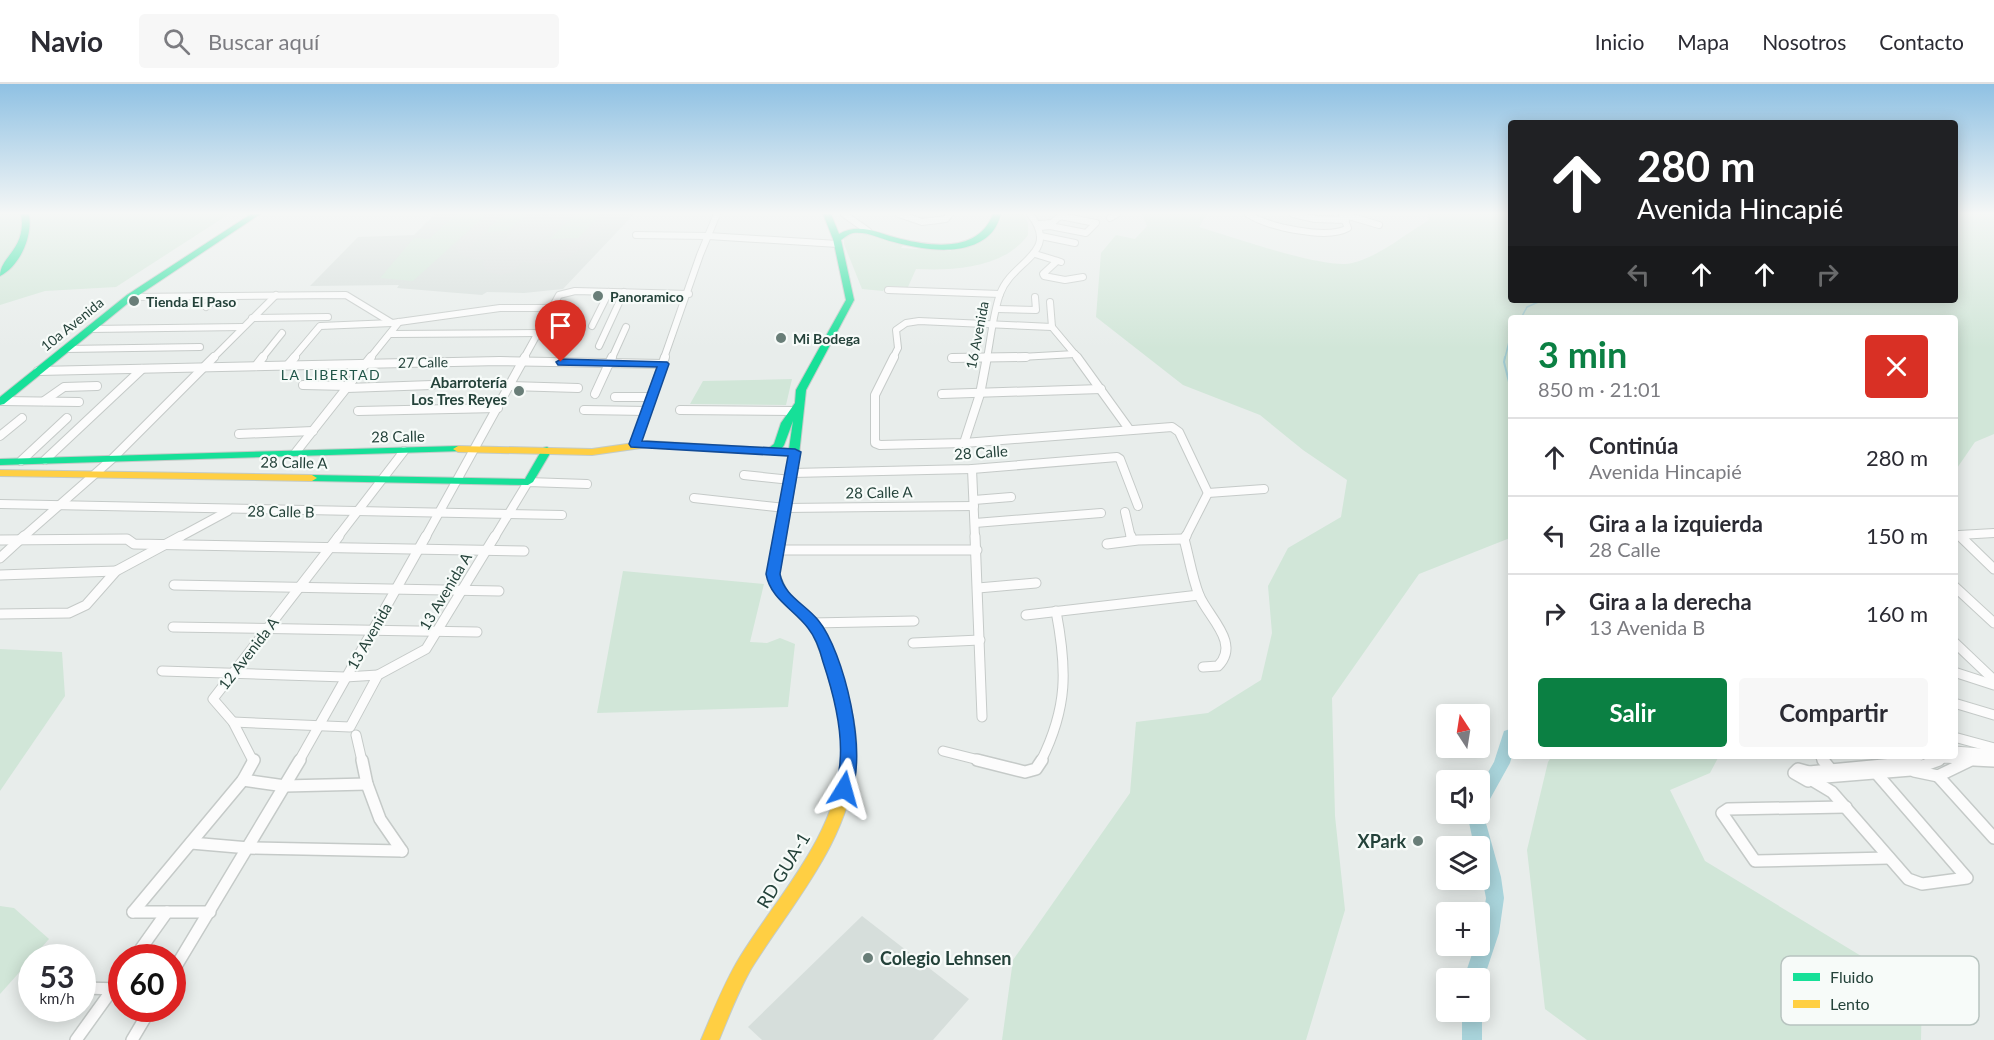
<!DOCTYPE html>
<html lang="es">
<meta charset="utf-8">
<style>
body{margin:0;font-family:Lato,sans-serif;background:#f7f7f7;color:#2b2b33;height:100vh;display:flex;flex-direction:column;font-size:22px;white-space:nowrap}
*{box-sizing:border-box;margin:0}
p{font-size:20px;color:#7c7c81}
.icon{flex:none;width:33px;height:33px;fill:none;stroke:currentColor;stroke-width:2;stroke-linecap:round;stroke-linejoin:round}
.map{position:relative;flex:1;overflow:hidden}
.sheet{position:absolute;left:1508px;top:231px;width:450px;height:444px;display:flex;flex-direction:column;background:#fff;border-radius:6px;box-shadow:0 3px 15px #0003}
.sheet>*{flex:none}
.top-card{position:absolute;left:1508px;top:36px;width:450px;height:183px;border-radius:6px;box-shadow:0 3px 15px #0003;background:#202124;color:#fff;overflow:hidden}
.needle{width:39px;rotate:348deg}
.buttons{position:absolute;left:1436px;top:620px;display:grid;gap:12px}
.buttons a{display:grid;place-items:center;width:54px;height:54px;border-radius:6px;background:#fff;box-shadow:0 3px 15px #0003;font-size:30px}
.speed{position:absolute;left:18px;top:860px;display:flex;gap:12px;font-size:30px;font-weight:700;text-align:center}
.speed>*{display:grid;place-content:center;width:78px;height:78px;border-radius:50%;background:#fff;box-shadow:0 3px 15px #0003;line-height:1}
.speed small{font-size:15px;font-weight:400}
.speed .limit{border:9px solid #d22;background:#fff;color:#111}
.pin{position:absolute;display:grid;place-items:center;width:51px;height:51px;color:#fff;margin:-62px -26px;border-radius:50% 50% 50% 0;rotate:-45deg;box-shadow:0 0 6px #0007}
.pin .icon{rotate:45deg}
.me{position:absolute;width:66px;margin:-33px;rotate:8deg;stroke-linejoin:round;filter:drop-shadow(0 0 4px #0008)}
.turn{display:flex;align-items:center;gap:21px;height:126px;padding:0 30px;font-size:27px}
.turn .icon{width:78px;height:78px;stroke-width:2.5}
.turn b{display:block;font-size:42px;line-height:51px}
.lanes{display:flex;align-items:center;height:57px;padding:0 30px;background:#0003;justify-content:center;gap:30px;direction:ltr}
.lanes .off{opacity:.35}
.round{display:grid;place-items:center;flex:none;width:63px;height:63px;border-radius:6px;background:#f7f7f7}
.headline{display:flex;align-items:center;justify-content:space-between;height:102px;padding:0 30px}
h1{font-size:36px;font-weight:700;line-height:45px;color:#0b8043}
.primary-button{display:flex;gap:12px;margin-top:auto;padding:12px 30px}
.primary-button a{flex:1;height:69px;border-radius:6px;background:#0b8043;color:#fff;font-size:24px;font-weight:700;line-height:69px;text-align:center}
.primary-button a+a{background:#f7f7f7;color:#2b2b33}
ul{padding:0;list-style:none}
li{display:flex;align-items:center;gap:18px;height:78px;padding:0 30px;border-top:2px solid #e1e1e2}
li div{flex:1}
li b{display:block;font-size:22px}
li em{font-style:normal}
header{display:flex;align-items:center;gap:36px;box-sizing:border-box;height:84px;padding:0 30px;background:#fff;border-bottom:2px solid #e1e1e2}
header strong{font-size:28px}
nav{display:flex;gap:33px;margin-inline-start:auto;font-size:21px}
.search{width:420px;height:54px;background:#f7f7f7;display:flex;align-items:center;gap:15px;box-sizing:border-box;padding:0 21px;border-radius:6px;color:#7c7c81;font-size:22px}
.map>svg:first-child{display:block}
</style>
<header>
<strong>Navio</strong>
<div class="search"><svg class="icon" aria-label="search" viewBox="0 0 24 24"><circle cx="10" cy="10" r="6"/><path d="M15 15l6 6"/></svg>Buscar aquí</div>
<nav><a>Inicio</a><a>Mapa</a><a>Nosotros</a><a>Contacto</a></nav>
</header>
<div class="map">
<svg width="1994" height="956" viewBox="0 0 1994 956">
<rect width="100%" height="100%" fill="#e8edeb"/>
<!-- built -->
<g fill="#d6dedb">
<polygon points="435,130 634,130 563,205 524,209 487,208 482,211 397,204 399,201 310,202 358,153 414,151"/>
<polygon points="862,832 969,915 933,956 762,956 748,943"/>
</g>
<!-- green -->
<g fill="#d1e6d8">
<polygon points="0,130 229,130 116,203 45,207 0,221"/>
<polygon points="456,130 487,130 413,197 380,194 414,154 429,155"/>
<polygon points="503,130 526,130 507,147 488,148 488,144"/>
<polygon points="575,130 602,130 579,154 550,155"/>
<path d="M1003 130H1023L1028 139V151C1004 184 954 187 916 185L908 203 887 202 883 207 862 205 844 160V154C858 143 886 157 903 161L901 164 951 167V164C974 159 995 155 1003 130Z"/>
<path d="M1142 130H1207L1199 143C1230 152 1325 186 1352 179 1379 173 1405 150 1429 136L1427 130H1510V216H1954L1955 130H1994V350L1975 358 1955 387 1954 234H1510V454L1419 490 1332 614 1335 732 1345 826 1306 956H1002L1013 876 1130 709 1136 638 1208 629 1261 596 1272 549 1268 502 1288 464 1341 433 1347 396 1303 366 1260 331 1183 301 1096 233 1101 169 1116 151 1135 155 1147 142Z"/>
<polygon points="792,295 786,321 690,320 703,297"/>
<polygon points="623,487 764,500 750,558 767,559 780,554 795,560 788,623 597,629"/>
<polygon points="0,565 62,568 65,612 0,707"/>
<polygon points="1552,672 1719,672 1710,689 1670,706 1705,777 1922,909 1921,956 1587,956 1545,925 1527,766 1548,678"/>
<polygon points="0,822 14,824 49,855 0,910"/>
</g>
<g fill="none" stroke-linecap="round" stroke-linejoin="round">
<!-- stream-far1 -->
<g stroke="#a9d4db" stroke-width="1.5">
<polyline points="1521,234 1527,223 1543,216"/>
<polyline points="1505,274 1510,254"/>
</g>
<!-- stream -->
<polyline stroke="#a9d4db" stroke-width="2" points="1505,273 1504,278 1510,302"/>
<!-- river -->
<g fill="#a9d4db" fill-rule="evenodd">
<polygon points="1510,645 1512,672 1510,679 1485,724 1482,725 1501,793 1504,814 1499,849 1484,894 1479,901 1479,894 1464,894 1475,861 1479,861 1486,814 1479,778 1479,762 1474,762 1467,729 1479,729 1479,704 1494,678 1504,647"/>
<polygon points="1479,920 1482,927 1482,956 1462,956 1462,927 1479,927"/>
</g>
<!-- taxiway -->
<path fill="#d8dddc" fill-rule="evenodd" d="M488 130H503L469 164C483 171 495 166 510 164 518 163 524 170 532 171 565 174 580 153 600 130H614C592 159 569 184 530 179 523 179 514 174 508 173 487 173 481 181 458 169L455 163 460 155Z"/>
<!-- runway -->
<polygon fill="#d8dddc" fill-rule="evenodd" points="531,130 567,130 513,188 500,191 487,188 482,180 487,172"/>
<defs>
<g id="street-far3">
<polyline points="844,130 868,147"/>
<polyline points="899,130 922,138 946,135 950,130"/>
<path d="M1248 130C1268 143 1327 156 1348 144L1342 130"/>
<polyline points="1293,130 1315,135 1346,136"/>
<polyline points="1342,130 1379,141"/>
<polyline points="1110,134 1117,130"/>
<polyline points="1039,140 1052,139 1060,132 1096,139 1086,149 1050,142 1040,143"/>
<polyline points="636,151 708,152 838,160"/>
<polyline points="1041,152 1075,159"/>
<polyline points="1035,170 1061,178"/>
<polyline points="1057,177 1043,190 1044,192 1065,196 1083,193"/>
<polyline points="888,206 1000,210"/>
<polyline points="130,213 346,211 392,239"/>
<polyline points="1050,218 1052,243 1078,274"/>
<polyline points="206,223 219,212"/>
<polyline points="997,225 1036,226 1035,213"/>
<polyline points="252,234 328,233"/>
<polyline points="592,242 609,208"/>
<polyline points="90,245 243,243"/>
<polyline points="391,250 539,249"/>
<polyline points="599,262 624,208"/>
<polyline points="66,265 200,263"/>
<polyline points="213,274 276,211"/>
<polyline points="262,274 282,249"/>
<polyline points="293,274 320,242 392,239 500,224 552,224"/>
<polyline points="370,274 399,238"/>
<polyline points="524,274 559,211 575,207 689,210"/>
<polyline points="612,274 626,243"/>
<polyline points="664,274 700,171 717,130"/>
<polyline points="893,274 898,264 896,246 906,239 919,237 1052,243"/>
<polyline points="952,274 963,274"/>
<path d="M987 274C991 253 993 230 1000 210 1012 176 1061 170 1030 130"/>
<polyline points="1000,274 1075,270"/>
</g>
<g id="street-far2">
<polyline points="894,273 875,311 875,359 880,361 964,359 1172,343 1179,348 1208,409"/>
<polyline points="1077,273 1129,345"/>
<polyline points="952,274 1026,273"/>
<polyline points="288,281 295,273"/>
<polyline points="256,282 263,273"/>
<polyline points="38,287 500,277 664,280"/>
<polyline points="303,301 348,302"/>
<polyline points="510,302 578,304"/>
<polyline points="347,304 432,301"/>
<polyline points="595,310 612,273"/>
<polyline points="942,310 1101,305"/>
<polyline points="615,313 652,313"/>
<polyline points="1,317 79,318"/>
<polyline points="44,317 64,303 97,302"/>
<polyline points="584,326 647,327"/>
<polyline points="680,326 795,327"/>
<polyline points="358,327 498,324"/>
<polyline points="239,350 313,347"/>
<polyline points="0,352 22,334"/>
<polyline points="964,359 980,310 987,273"/>
<polyline points="635,360 665,273"/>
<polyline points="296,368 371,273"/>
<polyline points="45,376 142,285"/>
<polyline points="21,377 67,334"/>
<polyline points="972,385 975,454"/>
<polyline points="792,389 972,385 1117,373 1120,375 1138,422"/>
<polyline points="744,391 791,396"/>
<polyline points="1208,409 1264,405"/>
<polyline points="694,414 785,424 974,422"/>
<polyline points="974,416 1011,413"/>
<polyline points="0,420 562,431"/>
<polyline points="1125,428 1131,454"/>
<polyline points="975,439 1101,429"/>
<polyline points="22,454 112,375 214,273"/>
<polyline points="178,454 228,427"/>
<polyline points="337,454 404,367"/>
<polyline points="425,454 525,273"/>
<polyline points="494,454 528,398 587,400"/>
<polyline points="1185,454 1208,409"/>
<polyline points="1962,454 1959,451 1994,449"/>
</g>
<g id="street-far1">
<polyline points="975,452 982,633"/>
<polyline points="1131,452 1132,456"/>
<path d="M1186 452 1184 455C1189 473 1192 493 1199 511 1208 533 1241 559 1218 582L1203 583"/>
<polyline points="1960,452 1994,485"/>
<polyline points="0,456 127,455 134,460 524,467"/>
<polyline points="1107,460 1138,456 1184,455"/>
<polyline points="776,466 977,466"/>
<polyline points="0,474 24,452"/>
<polyline points="0,491 116,487"/>
<polyline points="174,501 499,507"/>
<polyline points="1954,502 1994,539"/>
<polyline points="978,504 1036,499"/>
<polyline points="0,530 69,529 86,521 116,487 181,452"/>
<polyline points="1026,531 1199,511"/>
<polyline points="812,539 914,537"/>
<polyline points="173,543 477,548"/>
<polyline points="1954,558 1994,596"/>
<polyline points="913,559 980,556"/>
<polyline points="162,587 345,593 378,591"/>
<polyline points="1954,588 1994,601"/>
<polyline points="1954,619 1994,631"/>
<polyline points="233,638 350,643 378,591 426,565 495,452"/>
<polyline points="356,651 362,677"/>
<polyline points="1954,653 1994,664"/>
<polyline points="943,667 983,677"/>
<polyline points="1954,667 1994,670"/>
<polyline points="1820,672 1824,677"/>
<polyline points="253,677 233,638 213,615 339,452"/>
<polyline points="299,677 426,452"/>
<path d="M1041 677C1068 623 1067 585 1056 527"/>
<polyline points="1912,677 1920,672"/>
<polyline points="1935,677 1944,674 1994,677"/>
<polyline points="1968,677 1971,676"/>
</g>
<g id="street">
<polyline points="362,676 367,700 380,735 402,767"/>
<polyline points="977,676 1025,688 1036,685 1042,676"/>
<polyline points="1823,676 1831,686"/>
<polyline points="1974,676 1994,677"/>
<polygon points="1798,685 1809,688 1813,694 1808,697 1794,689"/>
<polyline points="1914,687 1938,692 1971,676"/>
<polyline points="1809,688 1904,679 1915,676"/>
<polyline points="1938,692 1994,754"/>
<polyline points="1813,694 1911,686 1939,676"/>
<polyline points="243,696 285,702 367,700"/>
<polyline points="1812,696 1832,708 1908,795 1922,800 1967,794 1877,690"/>
<polyline points="1846,723 1728,725 1722,729 1755,777 1889,774"/>
<polyline points="191,759 249,764 402,767"/>
<polyline points="133,828 243,696 254,676"/>
<polyline points="133,828 210,828"/>
<polyline points="135,873 167,828"/>
<polyline points="172,889 300,676"/>
<polyline points="82,904 122,905"/>
<polyline points="76,956 122,892"/>
<polyline points="132,956 151,924"/>
</g>
<g id="fast">
<path d="M21 130H29C33 152 20 182 0 192 0 172 27 165 21 130Z"/>
<polygon points="251,130 260,130 133,215 4,320 0,321 0,313 127,211"/>
<path d="M823 130H831L839 150C860 138 879 150 901 155 934 163 979 168 993 130H1001C999 136 997 142 993 147 971 174 923 166 894 158 881 155 867 147 853 149 849 150 845 153 841 156L854 216 806 306 797 389 779 490 788 509 823 542 839 581 837 584H827L825 581 812 547 779 514 767 490 789 371 714 367 709 364 714 361 769 364 774 360 781 339 795 319 796 306 846 216 833 155ZM793 337 789 365 782 364 784 361Z"/>
<polygon points="458,362 463,365 462,367 0,381 0,375"/>
<polygon points="547,363 552,366 533,398 528,401 312,397 307,394 312,391 525,395 543,364"/>
</g>
<g id="slow">
<polygon points="648,357 714,361 719,364 714,367 648,363 592,371 458,368 453,365 458,362 592,365"/>
<polygon points="0,386 312,391 317,394 312,397 0,392"/>
<path d="M832 576 837 578 839 581C847 611 859 643 856 675 851 756 792 819 751 885 738 908 729 932 719 956H701C713 928 724 899 740 873 779 810 835 753 842 676 845 644 833 611 825 581L827 578Z"/>
</g>
</defs>
<!-- street-far3 casing -->
<use href="#street-far3" stroke="#c5cac8" stroke-width="8"/>
<!-- street-far2 casing -->
<use href="#street-far2" stroke="#c5cac8" stroke-width="10"/>
<!-- street-far1 casing -->
<use href="#street-far1" stroke="#c5cac8" stroke-width="11"/>
<!-- street casing -->
<use href="#street" stroke="#c5cac8" stroke-width="14"/>
<!-- fast casing -->
<use href="#fast" stroke="#c3cbc8" stroke-width="2"/>
<!-- slow casing -->
<use href="#slow" stroke="#c3cbc8" stroke-width="2"/>
<!-- street-far3 -->
<use href="#street-far3" stroke="#fcfcfc" stroke-width="6"/>
<!-- street-far2 -->
<use href="#street-far2" stroke="#fcfcfc" stroke-width="8"/>
<!-- street-far1 -->
<use href="#street-far1" stroke="#fcfcfc" stroke-width="9"/>
<!-- street -->
<use href="#street" stroke="#fcfcfc" stroke-width="11"/>
<!-- fast -->
<use href="#fast" fill="#16e098" fill-rule="evenodd"/>
<!-- slow -->
<use href="#slow" fill="#ffcf43" fill-rule="evenodd"/>
</g>
<!-- sky -->
<linearGradient id="sky" x2="0" y2="1"><stop stop-color="#8fc1e3"/><stop offset="0.49" stop-color="#f5f7f6"/><stop offset="1" stop-color="#f5f7f6" stop-opacity="0"/></linearGradient>
<rect width="1994" height="264" fill="url(#sky)"/>
<!-- route -->
<path fill="#1a73e8" stroke="#114b97" stroke-width="1.5" d="M561 275 667 278 669 280 642 357 795 365 801 368 780 490C784 512 805 520 818 536 844 567 869 673 850 710L844 712 838 710C833 700 840 689 840 678 843 646 833 608 823 578 820 566 816 554 808 544 794 525 771 516 766 490L788 372 631 363 629 360 657 283 558 281 556 278Z"/>
<!-- markers -->
<g fill="#697e78" stroke="#f7fbf9" stroke-width="2">
<circle cx="598" cy="212" r="6"/>
<circle cx="134" cy="217" r="6"/>
<circle cx="781" cy="254" r="6"/>
<circle cx="519" cy="307" r="6"/>
<circle cx="1418" cy="757" r="6"/>
<circle cx="868" cy="874" r="6"/>
</g>
<g text-anchor="middle" dominant-baseline="central" stroke-width="4.5" stroke-linejoin="round" paint-order="stroke">
<!-- far-poi labels -->
<g font-size="14" font-weight="bold" fill="#24423a" stroke="#f7fbf9" text-anchor="start">
<text x="610" y="212">Panoramico</text>
<text x="146" y="217">Tienda El Paso</text>
<text x="793" y="254">Mi Bodega</text>
</g>
<!-- far-street labels -->
<g font-size="14" fill="#24423a" stroke="#f7fbf9">
<text transform="translate(72 240) rotate(-39)">10a Avenida</text>
<text transform="translate(977 251) rotate(-79)">16 Avenida</text>
<text transform="translate(423 278) rotate(-1)">27 Calle</text>
</g>
<!-- far-neighbourhood labels -->
<g font-size="14" letter-spacing="1.5" fill="#1f5548" stroke="#f7fbf9">
<text x="331" y="290">LA LIBERTAD</text>
</g>
<!-- poi labels -->
<g font-size="15" font-weight="bold" fill="#24423a" stroke="#f7fbf9" text-anchor="end">
<text x="507" y="298">Abarrotería<tspan x="507" dy="17">Los Tres Reyes</tspan></text>
</g>
<!-- street labels -->
<g font-size="15" fill="#24423a" stroke="#f7fbf9">
<text transform="translate(398 352) rotate(-1)">28 Calle</text>
<text transform="translate(981 368) rotate(-4)">28 Calle</text>
<text transform="translate(294 378) rotate(1)">28 Calle A</text>
<text transform="translate(879 408) rotate(-1)">28 Calle A</text>
<text transform="translate(281 427) rotate(1)">28 Calle B</text>
<text transform="translate(445 507) rotate(-59)">13 Avenida A</text>
<text transform="translate(369 552) rotate(-60)">13 Avenida</text>
<text transform="translate(248 569) rotate(-52)">12 Avenida A</text>
</g>
<!-- near-poi labels -->
<g font-size="18" font-weight="bold" fill="#24423a" stroke="#f7fbf9" text-anchor="end">
<text x="1406" y="757">XPark</text>
<text x="880" y="874" text-anchor="start">Colegio Lehnsen</text>
</g>
<!-- near-street labels -->
<g font-size="18" fill="#24423a" stroke="#f7fbf9">
<text transform="translate(783 786) rotate(-59)">RD GUA-1</text>
</g>
</g>
<!-- legend -->
<rect x="1781" y="872" width="198" height="69" rx="9" fill="#f7fbf9" stroke="#b8c4c0" stroke-width="1.5"/>
<rect x="1793" y="889" width="27" height="8" fill="#16e098"/>
<rect x="1793" y="916" width="27" height="8" fill="#ffcf43"/>
<g font-size="16" fill="#24423a">
<text x="1830" y="899">Fluido</text>
<text x="1830" y="926">Lento</text>
</g>
</svg>
<div class="buttons">
<a><svg class="needle" viewBox="-14 -14 28 28"><path d="M0-13l5 13h-10z" fill="#e53935"/><path d="M0 13l5-13h-10z" fill="#7c7c81"/></svg></a>
<a><svg class="icon" aria-label="sound" viewBox="0 0 24 24"><path d="M4 9h4l5-4v14l-5-4H4zM17 9q2 3 0 6"/></svg></a>
<a><svg class="icon" aria-label="layers" viewBox="0 0 24 24"><path d="M12 4l9 5-9 5-9-5zM3 14l9 5 9-5"/></svg></a>
<a>+</a>
<a>−</a>
</div>
<div class="speed"><div>53<small>km/h</small></div><div class="limit">60</div></div>
<div class="pin" style="left:561px;top:278px;background:#d93025"><svg class="icon" aria-label="arrive" viewBox="0 0 24 24"><path d="M6 21V4h12l-3 4 3 4H6"/></svg></div>
<svg class="me" style="left:844px;top:705px" viewBox="-20 -20 40 40"><path d="M0-17L14 15 0 8-14 15z" fill="#1a73e8" stroke="#fff" stroke-width="4"/></svg>
<div class="top-card">
<div class="turn"><svg class="icon" aria-label="ahead" viewBox="0 0 24 24"><path d="M12 20V5M6 11l6-6 6 6"/></svg><div><b>280 m</b>Avenida Hincapié</div></div>
<div class="lanes"><svg class="icon off" aria-label="left" viewBox="0 0 24 24"><path d="M17 20v-9H6M10 6l-5 5 5 5"/></svg><svg class="icon" aria-label="ahead" viewBox="0 0 24 24"><path d="M12 20V5M6 11l6-6 6 6"/></svg><svg class="icon" aria-label="ahead" viewBox="0 0 24 24"><path d="M12 20V5M6 11l6-6 6 6"/></svg><svg class="icon off" aria-label="right" viewBox="0 0 24 24"><path d="M7 20v-9h11M14 6l5 5-5 5"/></svg></div>
</div>
<section class="sheet">
<div class="headline"><div><h1>3 min</h1><p>850 m · 21:01</p></div><a class="round" style="background:#d93025;color:#fff"><svg class="icon" aria-label="close" viewBox="0 0 24 24"><path d="M6 6l12 12M18 6L6 18"/></svg></a></div>
<ul>
<li><svg class="icon" aria-label="ahead" viewBox="0 0 24 24"><path d="M12 20V5M6 11l6-6 6 6"/></svg><div><b>Continúa</b><p>Avenida Hincapié</p></div><em>280 m</em></li>
<li><svg class="icon" aria-label="left" viewBox="0 0 24 24"><path d="M17 20v-9H6M10 6l-5 5 5 5"/></svg><div><b>Gira a la izquierda</b><p>28 Calle</p></div><em>150 m</em></li>
<li><svg class="icon" aria-label="right" viewBox="0 0 24 24"><path d="M7 20v-9h11M14 6l5 5-5 5"/></svg><div><b>Gira a la derecha</b><p>13 Avenida B</p></div><em>160 m</em></li>
</ul>
<div class="primary-button"><a>Salir</a><a>Compartir</a></div>
</section>
</div>
